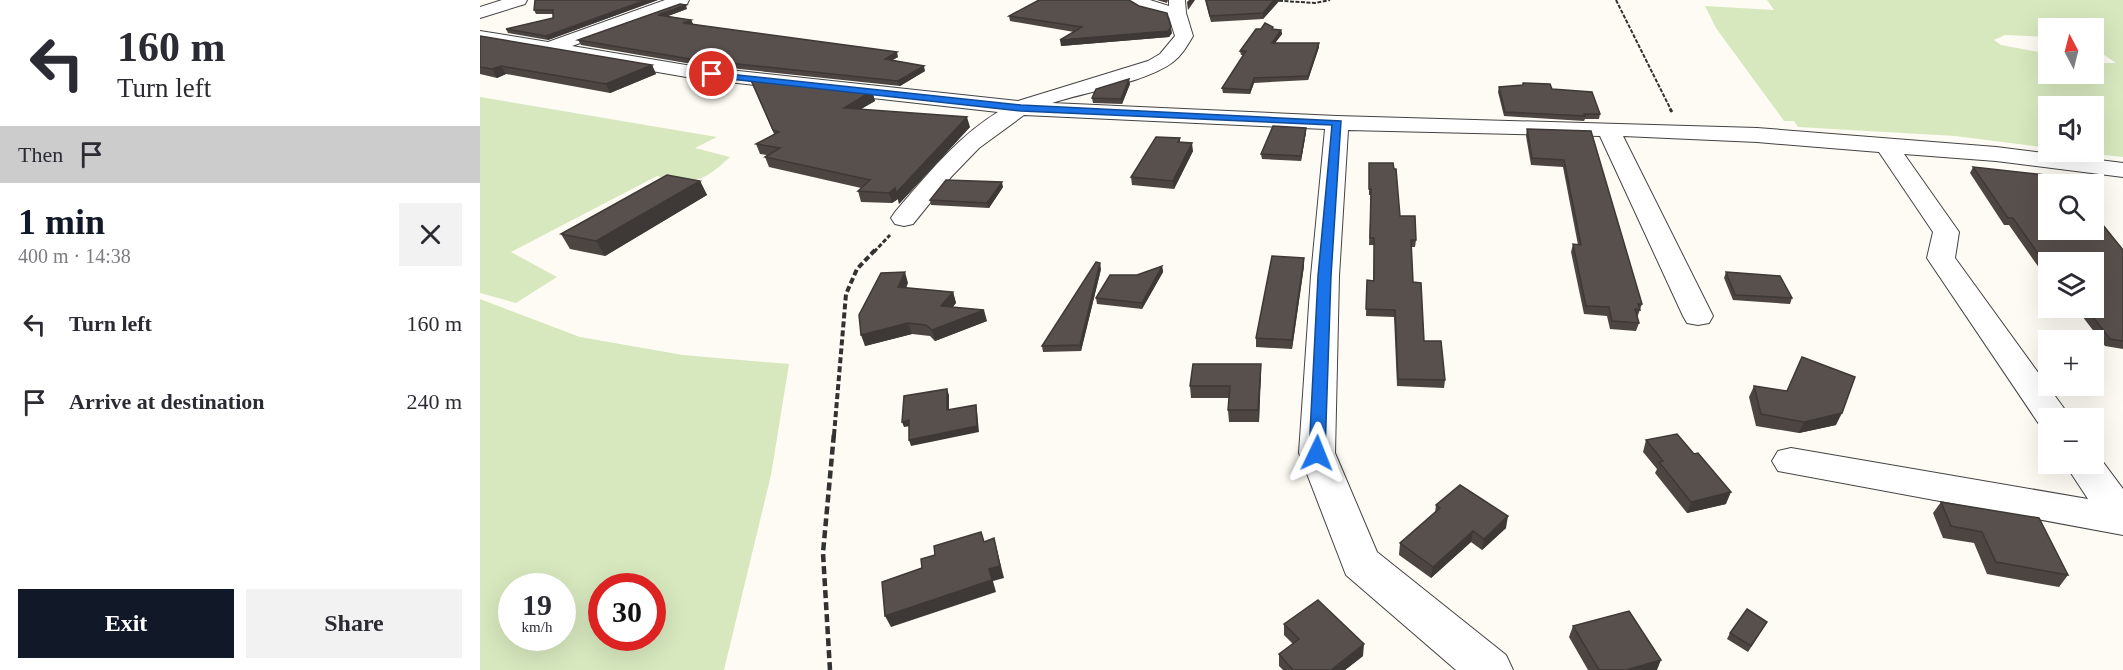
<!DOCTYPE html>
<meta charset="utf-8">
<style>
body{margin:0;font-family:Georgia,serif;background:#f2f2f3;color:#2b2b33;height:100vh;display:flex;flex-direction:column;font-size:22px;white-space:nowrap}
*{box-sizing:border-box;margin:0}
p{font-size:20px;color:#7c7c81}
.icon{flex:none;width:33px;height:33px;fill:none;stroke:currentColor;stroke-width:2;stroke-linecap:round;stroke-linejoin:round}
.map{position:relative;flex:1;overflow:hidden}
.details{display:flex;flex-direction:column;background:#fff;width:480px}
.details>*{flex:none}
.top-card{background:#fff;color:#2b2b33;overflow:hidden}
.needle{width:39px;rotate:353deg}
.fabs{position:absolute;left:1558px;top:18px;display:grid;gap:12px}
.fabs a{display:grid;place-items:center;width:66px;height:66px;border-radius:0px;background:#fff;box-shadow:0 6px 24px #0002;font-size:30px}
.speed{position:absolute;left:18px;top:573px;display:flex;gap:12px;font-size:30px;font-weight:700;text-align:center}
.speed>*{display:grid;place-content:center;width:78px;height:78px;border-radius:50%;background:#fff;box-shadow:0 6px 24px #0002;line-height:1}
.speed small{font-size:15px;font-weight:400}
.speed .limit{border:9px solid #d22;background:#fff;color:#111}
.pin{position:absolute;display:grid;place-items:center;width:51px;height:51px;color:#fff;margin:-26px;border:3px solid #fff;border-radius:50%;box-shadow:0 2px 6px #0007}
.me{position:absolute;width:66px;margin:-33px;rotate:2deg;stroke-linejoin:round;filter:drop-shadow(0 0 4px #0008)}
.turn{display:flex;align-items:center;gap:21px;height:126px;padding:0 18px;font-size:27px}
.turn .icon{width:78px;height:78px;stroke-width:2.5}
.turn b{display:block;font-size:42px;line-height:51px}
.then{display:flex;align-items:center;height:57px;padding:0 18px;background:#0003;gap:12px;font-size:22px}
.round{display:grid;place-items:center;flex:none;width:63px;height:63px;border-radius:0px;background:#f2f2f3}
.overview{display:flex;align-items:center;justify-content:space-between;height:102px;padding:0 18px}
h1{font-size:36px;font-weight:800;line-height:45px;color:#111827}
.primary-button{display:flex;gap:12px;margin-top:auto;padding:12px 18px}
.primary-button a{flex:1;height:69px;border-radius:0px;background:#111827;color:#fff;font-size:24px;font-weight:800;line-height:69px;text-align:center}
.primary-button a+a{background:#f2f2f3;color:#2b2b33}
ul{padding:0;list-style:none}
li{display:flex;align-items:center;gap:18px;height:78px;padding:0 18px}
li div{flex:1}
li b{display:block;font-size:22px}
li em{font-style:normal}
main{display:flex;flex:1;min-height:0}
.map>svg:first-child{display:block}
</style>
<main>
<section class="details">
<div class="top-card">
<div class="turn"><svg class="icon" aria-label="left" viewBox="0 0 24 24"><path d="M17 20v-9H6M10 6l-5 5 5 5"/></svg><div><b>160 m</b>Turn left</div></div>
<div class="then">Then<svg class="icon" aria-label="arrive" viewBox="0 0 24 24"><path d="M6 21V4h12l-3 4 3 4H6"/></svg></div>
</div>
<div class="overview"><div><h1>1 min</h1><p>400 m · 14:38</p></div><a class="round"><svg class="icon" aria-label="close" viewBox="0 0 24 24"><path d="M6 6l12 12M18 6L6 18"/></svg></a></div>
<ul>
<li><svg class="icon" aria-label="left" viewBox="0 0 24 24"><path d="M17 20v-9H6M10 6l-5 5 5 5"/></svg><div><b>Turn left</b></div><em>160 m</em></li>
<li><svg class="icon" aria-label="arrive" viewBox="0 0 24 24"><path d="M6 21V4h12l-3 4 3 4H6"/></svg><div><b>Arrive at destination</b></div><em>240 m</em></li>
</ul>
<div class="primary-button"><a>Exit</a><a>Share</a></div>
</section>
<div class="map">
<svg width="1643" height="670" viewBox="0 0 1643 670">
<rect width="100%" height="100%" fill="#fefbf4"/>
<!-- green -->
<g fill="#d7e8be" fill-rule="evenodd">
<path d="M1287 0H1643V157L1597 152H1614V106H1569V148L1475 136 1318 127 1314 121H1304L1236 28 1225 6 1294 10ZM1569 28H1614V48L1636 63H1614V74H1569V54L1521 45 1514 40 1525 35 1569 37Z"/>
<path d="M0 97 237 137 215 148 250 157C223 182 213 186 177 176L31 252 77 277 36 303 0 293Z"/>
<path d="M0 299 100 337 203 355 309 364 291 475 244 670H0ZM32 586H82V638H32ZM122 586H172V638H122Z"/>
</g>
<g fill="none" stroke-linecap="round" stroke-linejoin="round">
<defs>
<g id="minor">
<polygon points="22,0 47,0 45,4 0,18 0,7"/>
<path d="M185 0H209L207 4 92 46 212 66 538 101 668 61 680 54 695 36 689 17C676 14 656 11 647 0H670L689 6V0H705L706 13 713 36C707 46 702 55 693 62 667 82 605 92 572 103L857 116 1277 128 1516 147 1643 163V177L1516 161 1424 154 1479 232 1475 258 1591 418H1569V429L1561 427 1447 258 1453 232 1399 152 1277 142 1143 136 1233 316 1229 323 1218 325 1207 323 1203 316 1120 136 868 130 859 276 855 453 897 552 1026 655 1033 670H976L866 575 819 453 831 276 845 129 544 115 499 148 471 177 433 224 424 226 415 224 411 218 415 212C446 176 477 137 518 112L212 78 0 41V31L68 42Z"/>
<polygon points="1311,448 1608,499 1585,464 1614,464 1614,453 1617,454 1643,489 1643,535 1298,471 1292,461 1298,451"/>
</g>
</defs>
<!-- minor casing -->
<use href="#minor" stroke="#434343" stroke-width="2"/>
<!-- path-far3 -->
<g stroke="#323232" stroke-width="2" stroke-dasharray="4 1.5" stroke-linecap="butt">
<polyline points="788,0 835,3 850,0"/>
<polyline points="1136,0 1191,110"/>
</g>
<!-- path-far2 -->
<g stroke="#323232" stroke-width="3" stroke-dasharray="4.5 2" stroke-linecap="butt">
<polyline points="1190,109 1192,112"/>
<polyline points="394,252 410,235"/>
</g>
<!-- path-far1 -->
<polyline stroke="#323232" stroke-width="4" stroke-dasharray="6 3" stroke-linecap="butt" points="354,435 366,294 377,269 395,250"/>
<!-- path -->
<polyline stroke="#323232" stroke-width="4.5" stroke-dasharray="8 4" stroke-linecap="butt" points="350,670 343,553 354,433"/>
<!-- minor -->
<use href="#minor" fill="#fff" fill-rule="evenodd"/>
</g>
<!-- wall -->
<g fill="#4c4542">
<polygon points="178,0 68,40 28,33 26,29 73,18 73,14 56,14 54,10"/>
<polygon points="677,0 688,0 687,3"/>
<polygon points="725,0 800,0 783,19 731,22"/>
<polygon points="207,9 188,16 211,20 213,24 418,57 412,60 445,71 420,86 212,64 101,45 98,40"/>
<polygon points="529,16 692,33 689,37 581,46 594,32 530,21"/>
<polygon points="793,29 801,30 802,34 795,43 839,47 828,80 774,83 770,94 743,93 742,88 764,55 761,55 760,51"/>
<polygon points="0,36 172,65 176,74 130,93 26,74 17,78 0,74"/>
<polygon points="270,78 392,91 395,101 381,109 490,127 419,204 418,199 412,203 381,202 378,191 381,188 289,167 285,157 287,155 280,154 276,144 294,134"/>
<polygon points="1043,83 1072,89 1120,114 1119,119 1105,119 1104,121 1024,116 1018,92 1019,87 1043,85"/>
<polygon points="650,84 642,104 613,103 612,98"/>
<polygon points="1047,129 1111,131 1162,304 1157,318 1159,323 1156,331 1130,329 1127,316 1104,314 1091,252 1093,244 1098,245 1083,167 1051,165 1046,136"/>
<polygon points="826,132 821,161 782,159 781,154"/>
<polygon points="700,138 700,142 713,151 694,189 652,185 651,177"/>
<polygon points="1493,167 1643,250 1643,349 1625,346 1596,308 1614,308 1569,262 1569,282 1529,225 1524,225 1490,173"/>
<polygon points="889,169 936,240 935,247 931,247 933,282 944,341 965,380 964,388 917,386 914,317 886,316 887,280 893,281 894,245 889,245 891,195 889,195"/>
<polygon points="220,181 227,195 125,256 90,249 81,234"/>
<polygon points="523,187 509,208 451,205 450,200"/>
<polygon points="824,258 824,266 812,349 776,347 776,338"/>
<polygon points="682,266 683,272 662,309 617,304 616,298 657,275"/>
<polygon points="621,269 601,351 563,352 562,346"/>
<polygon points="1246,272 1312,298 1310,304 1253,300 1244,278"/>
<polygon points="428,283 426,288 473,292 476,303 472,307 507,321 455,341 450,336 432,334 385,346"/>
<polygon points="781,364 779,422 749,422 748,410 749,398 711,398 710,386"/>
<polygon points="1274,386 1356,425 1319,433 1276,426 1269,397"/>
<polygon points="1166,440 1246,504 1207,513 1175,473 1177,469 1163,452"/>
<polygon points="1461,502 1588,575 1579,587 1507,574 1494,543 1463,538 1453,513"/>
<polygon points="956,505 1026,528 1002,550 991,542 951,578 919,555 920,543 955,513"/>
<polygon points="1287,622 1268,652 1247,639 1250,633"/>
<polygon points="804,624 883,656 865,670 803,670 799,666 799,654 813,644 804,635"/>
<polygon points="1093,626 1177,670 1108,670 1089,637"/>
</g>
<!-- shaded-wall -->
<g fill="#3e3836">
<polygon points="166,0 178,0 68,40 66,36"/>
<polygon points="709,0 715,0 708,10 707,2"/>
<polygon points="794,0 800,0 783,19 783,13"/>
<polygon points="206,5 207,9 180,19 178,15"/>
<polygon points="211,20 213,24 203,23"/>
<polygon points="691,27 692,33 689,37 581,46 580,40"/>
<polygon points="801,30 802,34 792,47 792,43"/>
<polygon points="839,43 839,47 828,80 828,76"/>
<polygon points="417,52 418,57 406,64 405,59"/>
<polygon points="172,65 176,74 130,93 126,84"/>
<polygon points="21,66 26,74 17,78 12,69"/>
<polygon points="444,66 445,71 420,86 418,81"/>
<polygon points="774,78 774,83 770,94 770,90"/>
<polygon points="649,79 650,84 642,104 641,99"/>
<polygon points="392,91 395,101 367,117 364,108"/>
<polygon points="487,117 490,127 419,204 418,199 412,203 409,193"/>
<polygon points="826,128 826,132 821,161 821,156"/>
<polygon points="712,143 713,151 694,189 693,181"/>
<polygon points="220,181 227,195 125,256 116,241"/>
<polygon points="522,182 523,187 509,208 507,203"/>
<polygon points="824,258 824,266 812,349 812,340"/>
<polygon points="620,263 621,269 601,351 600,345"/>
<polygon points="682,266 683,272 662,309 662,303"/>
<polygon points="425,272 428,283 421,298 418,287"/>
<polygon points="473,292 476,303 465,317 461,306"/>
<polygon points="504,310 507,321 455,341 452,330"/>
<polygon points="428,323 432,334 385,346 381,335"/>
<polygon points="781,364 781,375 779,422 778,410"/>
<polygon points="467,389 469,395 469,416 467,410"/>
<polygon points="496,405 497,411 499,432 431,446 429,440"/>
<polygon points="1362,413 1356,425 1319,433 1324,422"/>
<polygon points="429,420 431,426 424,427 422,422"/>
<polygon points="1251,492 1246,504 1207,513 1211,502"/>
<polygon points="1028,516 1026,528 1002,550 1004,539"/>
<polygon points="993,531 991,542 951,578 953,567"/>
<polygon points="514,538 524,578 513,581 516,592 411,627 405,616 509,569"/>
<polygon points="884,644 883,656 865,670 851,670"/>
<polygon points="1181,660 1177,670 1146,670"/>
</g>
<!-- building -->
<g fill="#58504d" stroke="#3e3836" stroke-width="1.5">
<polygon points="55,0 166,0 66,36 26,29 73,18 73,10 54,10"/>
<polygon points="559,0 649,0 659,6 687,13 691,27 688,31 580,40 602,27 529,16"/>
<polygon points="726,0 794,0 783,13 730,16"/>
<polygon points="200,4 206,5 178,15 211,20 203,23 417,52 405,59 444,66 418,81 210,59 98,40"/>
<polygon points="785,23 793,27 792,29 801,30 792,43 839,43 828,76 774,78 770,90 742,88 766,51 760,51 776,29 781,29"/>
<polygon points="0,36 172,65 126,84 21,66 12,69 0,67"/>
<polygon points="270,78 392,91 364,108 487,117 416,193 415,188 409,193 378,191 390,180 285,157 300,148 276,144 299,132 293,130"/>
<polygon points="649,79 641,99 612,98 616,89"/>
<polygon points="1043,83 1070,84 1072,89 1112,92 1120,114 1104,114 1105,116 1025,112 1019,87 1043,85"/>
<polygon points="793,126 826,128 821,156 781,154"/>
<polygon points="1047,129 1111,131 1162,304 1158,304 1160,310 1155,309 1159,323 1132,321 1129,307 1106,306 1093,244 1101,245 1084,160 1052,158"/>
<polygon points="676,137 700,138 698,142 712,143 693,181 651,177"/>
<polygon points="889,163 913,163 914,169 916,169 920,216 935,216 936,240 931,240 933,282 941,283 944,341 961,341 965,380 918,379 915,310 886,309 887,280 894,281 894,238 890,238 891,189 889,189"/>
<polygon points="1493,167 1584,177 1590,184 1569,184 1569,230 1614,230 1614,214 1643,250 1643,341 1630,339 1606,308 1614,308 1614,262 1569,262 1569,269 1533,218 1528,218"/>
<polygon points="187,175 220,181 116,241 81,234"/>
<polygon points="466,180 522,182 507,203 450,200"/>
<polygon points="792,256 824,258 812,340 776,338"/>
<polygon points="616,262 620,263 600,345 562,346"/>
<polygon points="682,266 662,303 616,298 630,275 657,275"/>
<polygon points="425,272 418,287 473,292 461,306 504,310 452,330 446,325 428,323 381,335 379,315 401,273"/>
<polygon points="1246,272 1300,276 1312,298 1255,295"/>
<polygon points="1322,357 1375,377 1362,413 1324,422 1281,414 1274,386 1307,391"/>
<polygon points="713,364 781,364 778,410 748,410 750,386 710,386"/>
<polygon points="467,389 467,410 496,405 497,426 429,440 429,420 422,422 424,396"/>
<polygon points="1197,434 1214,454 1218,453 1251,492 1211,502 1179,462 1183,461 1166,440"/>
<polygon points="980,485 1028,516 1004,539 993,531 953,567 920,543 960,508 956,505"/>
<polygon points="1461,502 1559,518 1588,575 1516,562 1502,532 1471,526"/>
<polygon points="501,532 504,542 514,538 520,566 509,569 512,580 405,616 402,582 442,568 441,559 455,555 454,546"/>
<polygon points="838,600 884,644 851,670 813,670 799,654 819,639 804,624"/>
<polygon points="1267,609 1287,622 1271,646 1250,633"/>
<polygon points="1149,611 1181,660 1146,670 1119,670 1093,626"/>
</g>
<!-- route -->
<polygon fill="#1a73e8" stroke="#114b97" stroke-width="1.5" points="229,72 541,105 861,121 851,276 845,453 843,457 832,457 829,453 838,276 852,125 541,111 232,77 228,74"/>
</svg>
<div class="fabs">
<a><svg class="needle" viewBox="-14 -14 28 28"><path d="M0-13l5 13h-10z" fill="#e53935"/><path d="M0 13l5-13h-10z" fill="#7c7c81"/></svg></a>
<a><svg class="icon" aria-label="sound" viewBox="0 0 24 24"><path d="M4 9h4l5-4v14l-5-4H4zM17 9q2 3 0 6"/></svg></a>
<a><svg class="icon" aria-label="search" viewBox="0 0 24 24"><circle cx="10" cy="10" r="6"/><path d="M15 15l6 6"/></svg></a>
<a><svg class="icon" aria-label="layers" viewBox="0 0 24 24"><path d="M12 4l9 5-9 5-9-5zM3 14l9 5 9-5"/></svg></a>
<a>+</a>
<a>−</a>
</div>
<div class="speed"><div>19<small>km/h</small></div><div class="limit">30</div></div>
<div class="pin" style="left:232px;top:74px;background:#d93025"><svg class="icon" aria-label="arrive" viewBox="0 0 24 24"><path d="M6 21V4h12l-3 4 3 4H6"/></svg></div>
<svg class="me" style="left:837px;top:453px" viewBox="-20 -20 40 40"><path d="M0-17L14 15 0 8-14 15z" fill="#1a73e8" stroke="#fff" stroke-width="4"/></svg>
</div>
</main>
